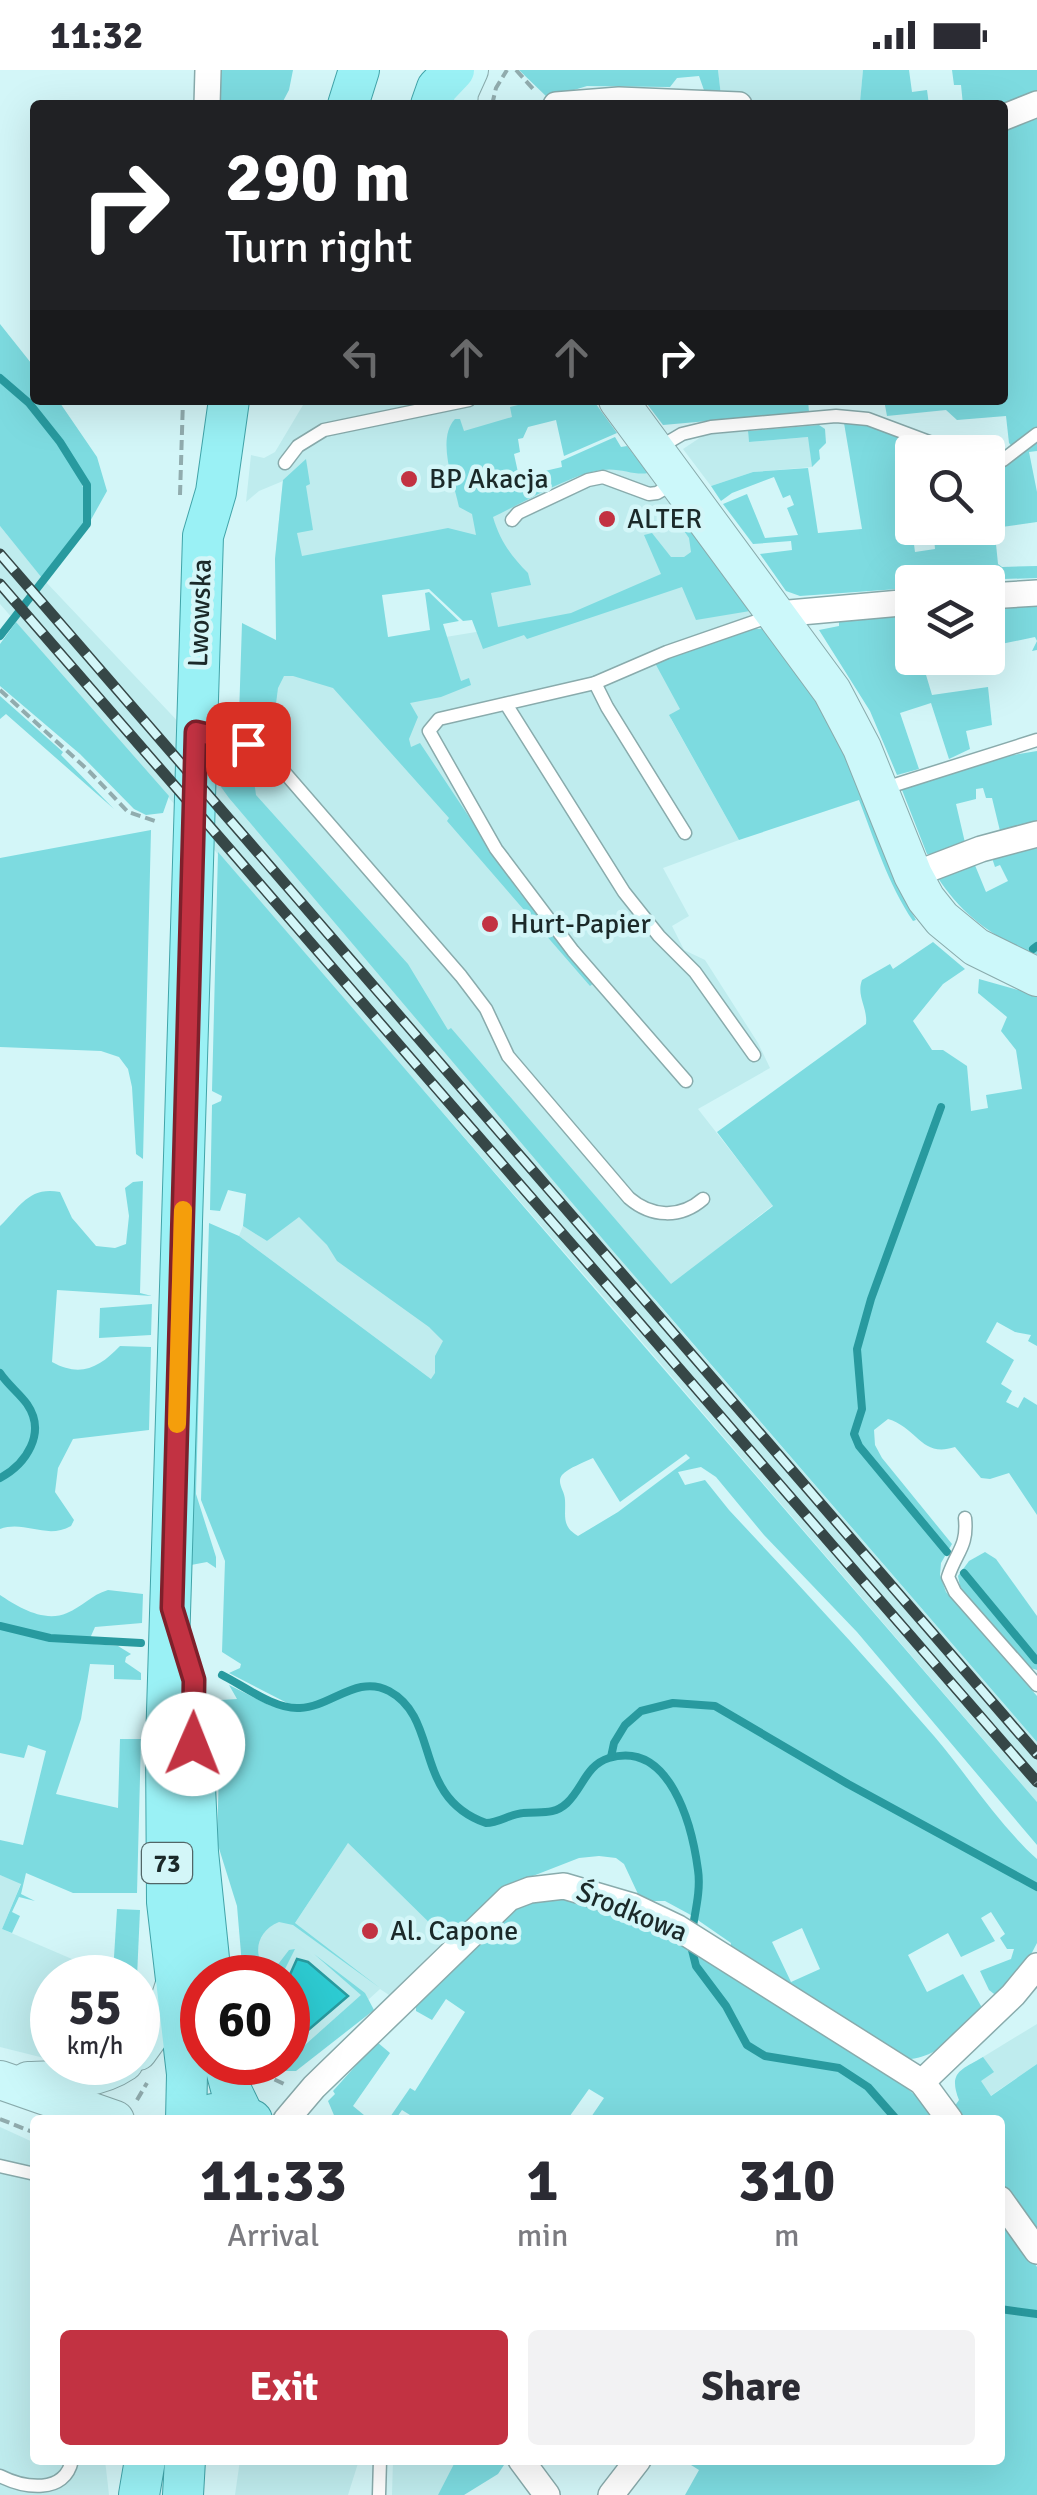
<!DOCTYPE html>
<meta charset="utf-8">
<style>
body{margin:0;font-family:Signika,sans-serif;background:#f2f2f3;color:#2b2b33;height:100vh;display:flex;flex-direction:column;font-size:38px;white-space:nowrap}
*{box-sizing:border-box;margin:0}
p{font-size:32px;color:#7c7c81}
.icon{flex:none;width:55px;height:55px;fill:none;stroke:currentColor;stroke-width:2;stroke-linecap:round;stroke-linejoin:round}
.map{position:relative;flex:1;overflow:hidden}
.side{position:absolute;left:30px;top:2045px;width:975px;height:350px;display:flex;flex-direction:column;background:#fff;border-radius:10px;box-shadow:0 10px 40px #0002}
.side>*{flex:none}
.guide{position:absolute;left:30px;top:30px;width:978px;height:305px;border-radius:10px;box-shadow:0 10px 40px #0002;background:#202124;color:#fff;overflow:hidden}
.buttons{position:absolute;left:895px;top:365px;display:grid;gap:20px}
.buttons a{display:grid;place-items:center;width:110px;height:110px;border-radius:10px;background:#fff;box-shadow:0 10px 40px #0002;font-size:50px}
.speed{position:absolute;left:30px;top:1885px;display:flex;gap:20px;font-size:50px;font-weight:700;text-align:center}
.speed>*{display:grid;place-content:center;width:130px;height:130px;border-radius:50%;background:#fff;box-shadow:0 10px 40px #0002;line-height:1}
.speed small{font-size:25px;font-weight:400}
.speed .limit{border:15px solid #d22;background:#fff;color:#111}
.pin{position:absolute;display:grid;place-items:center;width:85px;height:85px;color:#fff;margin:-42px;border-radius:20px;box-shadow:0 5px 15px #0006}
.me{position:absolute;width:110px;margin:-55px;rotate:1deg;stroke-linejoin:round;filter:drop-shadow(0 0 8px #0008)}
.turn{display:flex;align-items:center;gap:35px;height:210px;padding:0 30px;font-size:45px}
.turn .icon{width:130px;height:130px;stroke-width:2.5}
.turn b{display:block;font-size:70px;line-height:85px}
.lanes{display:flex;align-items:center;height:95px;padding:0 30px;background:#0003;justify-content:center;gap:50px;direction:ltr}
.lanes .off{opacity:.35}
.eta{display:flex;justify-content:space-evenly;align-items:center;height:170px;text-align:center}
.eta b{font-size:60px;font-weight:700;line-height:70px}
.button{display:flex;gap:20px;margin-top:auto;padding:20px 30px}
.button a{flex:1;height:115px;border-radius:10px;background:#c23242;color:#fff;font-size:40px;font-weight:700;line-height:115px;text-align:center}
.button a+a{background:#f2f2f3;color:#2b2b33}
.status{display:flex;justify-content:space-between;align-items:center;height:70px;padding:0 50px;background:#fff;direction:ltr}
.status svg{height:28px;fill:currentColor}
.map>svg:first-child{display:block}
</style>
<div class="status"><b>11:32</b><svg viewBox="0 0 49 12"><path d="M0 12V9h3v3zM5 12V6h3v6zM10 12V3h3v9zM15 12V0h3v12zM26 1h20v11H26zM47 4h2v5h-2z"/></svg></div>
<div class="map">
<svg width="1037" height="2425" viewBox="0 0 1037 2425">
<rect width="100%" height="100%" fill="#d3f6f8"/>
<!-- built -->
<g fill="#bfecee">
<polygon points="718,0 863,0 860,33 757,35 742,28 721,26"/>
<polygon points="306,330 593,330 599,338 450,373 471,441 637,388 744,528 758,559 772,558 671,649 739,770 663,798 689,846 672,856 684,880 705,890 758,973 770,998 698,1039 773,1135 654,1229 1037,1672 1037,1732 606,1230 0,534 0,456 45,511 186,660 220,716 252,599 494,559 476,466 366,488 275,489 283,411 259,421 246,432 251,385 264,388 275,382"/>
<polygon points="748,361 749,372 809,367 812,397 753,402 711,416 683,379 704,365"/>
<polygon points="300,1138 471,1279 439,1315 239,1166 243,1156 267,1171"/>
<polygon points="348,1773 446,1869 389,1925 380,1919 297,1995 288,1987 288,1908 255,1907 253,1870 273,1838 295,1853"/>
<polygon points="0,1805 21,1813 2,1859 72,1889 117,1904 119,1907 52,1908 52,1990 0,1977"/>
<polygon points="1037,1954 1037,1994 983,2031 965,1998"/>
<polygon points="0,2057 35,2073 35,2390 105,2390 109,2425 0,2425"/>
<polygon points="240,2390 359,2390 348,2425 235,2425"/>
<polygon points="393,2390 479,2390 459,2425 392,2425"/>
</g>
<!-- green -->
<g fill="#7ddbe0" fill-rule="evenodd">
<path d="M218 0H293L289 20 281 35C261 35 234 40 218 29Z"/>
<polygon points="519,0 718,0 721,26 705,23 699,6 677,8 670,17 587,16 548,28"/>
<polygon points="863,0 909,0 912,22 927,20 929,35 847,35 847,32 860,32"/>
<polygon points="952,0 1037,0 1037,24 1002,35 963,35 961,15 954,15"/>
<path d="M1037 49V381L1029 382 1037 422V452L1002 457 995 464 998 494 1002 497 1037 496V508L912 512V518L800 526 786 521 760 484 792 480 791 471 753 474 723 434 747 424 765 468 798 465 787 438 794 435 790 425 783 428 774 407 732 423 721 431 711 416 753 402 808 398 818 463 862 459 844 353C876 348 916 371 946 382H912V403L905 405 915 482 935 479 934 468 945 466 944 458H988V404L995 407 996 402 1018 383 1009 373 1006 346 957 350 946 340 887 346 884 330H1002L1003 53Z"/>
<path d="M0 254 35 298V330H58L97 387 107 421 88 455C88 443 91 427 88 416 79 383 25 328 0 306Z"/>
<path d="M0 309C35 340 97 401 85 452 82 466 53 495 42 508L0 456Z"/>
<path d="M538 330H593L617 363 564 386 556 350 528 357 523 368 518 369 520 382 514 384 519 407 562 397 561 391 615 367 621 377 627 376 648 403C635 406 619 397 602 400 569 405 525 432 493 447 500 471 511 486 528 503L531 515 491 523 498 557 571 543 661 504 644 465 652 463 671 487H684L691 482 689 468 669 439 671 432 744 528 750 541 696 550 682 517 527 569 524 565 483 579 472 550 463 551 429 519 382 525 388 567 430 560 425 523 429 522 459 551 443 554 461 611 469 608 471 615 441 627 410 633 418 647 409 669 411 677 420 673 519 822 594 913 590 916 447 751 449 748 333 618 293 606H284L278 618 273 657H269L270 639 253 638 251 661 239 652V646L242 553 276 570 275 489 283 410 306 389 310 414 306 416 313 460 297 463 302 486 448 458 476 465 472 444 459 437C454 413 436 369 455 349H460L464 361 512 347 510 337Z"/>
<polygon points="644,330 808,330 809,342 663,355"/>
<polygon points="819,355 825,359 826,373 819,380 820,389 812,397 808,367 749,372 748,361"/>
<polygon points="1037,533 1037,580 1032,581 1037,571 1035,567 1001,574 988,570 988,537"/>
<polygon points="911,542 912,588 921,588 932,625 988,617 992,655 966,661 970,679 949,689 931,633 900,643 919,699 897,705 870,641 819,560 839,556 839,549"/>
<polygon points="16,552 169,726 163,743 146,745 134,739 80,684 0,616 0,574"/>
<path d="M772 558 817 618 876 757 894 810 916 850 913 851C888 814 875 771 859 730L739 770 669 645 680 639 655 593 741 560Z"/>
<polygon points="0,626 63,682 61,685 114,739 6,644 0,649"/>
<polygon points="1037,681 1037,759 1001,765 992,728 986,728 983,718 976,719 976,729 956,734 966,777 938,785 927,784 902,720 905,716 1008,686"/>
<path d="M229 690 252 696 256 725 408 894 448 960 451 958 671 1214 773 1136 717 1062 866 954C868 938 856 926 862 910L890 894 893 899 933 872 965 899 943 914 913 951 932 980H943L967 996 971 1041 988 1038 986 1025 1022 1019 1016 980 1001 961 1007 947 978 923 979 909 1029 923 1037 922V1276L1028 1271 1031 1265 1015 1262 997 1252 986 1272 1014 1290 1001 1314 1012 1321 1006 1332 1018 1338 1024 1327 1037 1335V1445L1009 1403 990 1409 981 1408 955 1377C921 1388 918 1358 888 1349L874 1360 875 1375 882 1388 952 1474 941 1493 940 1505 946 1522 1037 1626V1672L607 1174 229 728 221 717Z"/>
<polygon points="151,760 143,1089 136,1084 132,1017 128,999 119,987 101,981 0,977 0,788"/>
<path d="M1037 769V885C995 869 962 845 938 808L972 788 986 822 1008 811 1000 795 995 797 992 788Z"/>
<path d="M218 782 1037 1732V1775L857 1562 764 1465 716 1407 701 1397 678 1402 685 1415 705 1410 729 1440C799 1515 868 1589 934 1666 969 1707 997 1753 1037 1789V1873L1026 1894 998 1927 989 1920 980 1901 1011 1889 1014 1879H1007L1000 1868 1005 1864 991 1842 981 1848 995 1871 961 1887 948 1863 908 1885 927 1922 963 1904 985 1943C965 1960 933 1991 905 1989L730 1880 731 1873 689 1844 665 1831H646L638 1824 624 1794 616 1788 599 1786 579 1788 520 1811 446 1869 348 1773 295 1853 380 1918 293 1855 279 1852C257 1861 252 1883 266 1901L276 1897 289 1880 295 1879 281 1907H243L237 1836 217 1772 221 1630 237 1629 229 1615 269 1635 288 1640 291 1635 229 1603 240 1598 241 1594 222 1582 225 1491 201 1430 209 1153 239 1166 431 1309 435 1303V1286L443 1271 429 1257 337 1191 327 1175 299 1147 267 1171 243 1156 246 1124 228 1120 220 1141 210 1140 212 1035 221 1031 222 1026 212 1021ZM686 1384 690 1388 618 1442 578 1466C561 1456 566 1446 565 1430 565 1421 556 1413 562 1405 568 1398 585 1392 593 1388L620 1432ZM802 1858 820 1899 791 1912 772 1872Z"/>
<path d="M143 1111 140 1223 152 1226 57 1220 52 1292C81 1308 100 1297 120 1276L151 1277 149 1360 73 1369 58 1398 55 1422 74 1450 71 1456C46 1470 25 1450 0 1459V1156C20 1137 29 1116 60 1122L72 1148 96 1176 115 1178 126 1174 129 1146 125 1118 133 1112Z"/>
<polygon points="203,1154 196,1424 216,1487 216,1498 207,1492 191,1495 198,1156"/>
<polygon points="152,1234 151,1265 99,1268 100,1238"/>
<polygon points="985,1482 996,1489 1037,1546 1037,1600 1024,1596 962,1526 958,1506 969,1491"/>
<path d="M108 1520 143 1524 142 1553 95 1557 91 1566 94 1574 118 1576 131 1584 126 1587 125 1592 141 1603V1610L114 1609V1595L90 1594 81 1649 56 1724 118 1738 120 1669H141L137 1823H73L26 1803 21 1824 35 1831 19 1827 12 1842 20 1846 12 1863 2 1859 21 1814 0 1805V1770L23 1775 46 1681 28 1675 24 1688 0 1683V1525C18 1537 44 1553 67 1543 82 1537 91 1525 108 1520Z"/>
<polygon points="562,1825 619,1840 699,1883 894,2007 923,2032 936,2050 589,2050 604,2028 589,2019 567,2050 559,2047 557,2050 418,2050 402,2040 395,2050 388,2050 410,2018 415,2021 465,1942 446,1929 432,1950 416,1941 416,1932 514,1836"/>
<polygon points="117,1839 140,1840 137,1907 119,1907 113,1903"/>
<polygon points="314,1884 365,1923 374,1940 296,2001 278,2001 257,1993 288,1992 288,1978 296,1983 361,1925"/>
<polygon points="377,1972 390,1983 353,2036 370,2050 336,2050 328,2031 335,2024 333,2021"/>
<path d="M983 1987 994 2002 981 2011 991 2026 1037 1994V2168L1000 2111V2050H962L954 2037 959 2030C948 2002 961 2000 983 1987Z"/>
<polygon points="1000,2145 1037,2197 1037,2425 685,2425 699,2400 683,2390 1000,2390"/>
<polygon points="453,2390 501,2390 504,2395 498,2404 464,2425 438,2425 454,2394"/>
</g>
<!-- water -->
<polygon fill="#2dcbd2" stroke="#289a9f" stroke-width="2.5" points="297,1889 308,1892 348,1926 293,1973 288,1969 288,1909"/>
<g fill="none" stroke-linecap="round" stroke-linejoin="round">
<!-- stream -->
<g stroke="#289a9f" stroke-width="8">
<polyline points="0,308 29,333 60,372 87,415 87,454 0,566"/>
<polyline points="1033,879 1037,876"/>
<polyline points="941,1037 871,1229 857,1279 862,1339 854,1364 859,1376 947,1482"/>
<path d="M0 1303C8 1315 19 1323 27 1334 47 1363 26 1394 0 1408"/>
<polyline points="964,1503 1036,1590"/>
<polyline points="0,1556 50,1568 141,1573"/>
<path d="M222 1605C244 1616 275 1640 300 1638 331 1637 357 1604 389 1621 441 1649 412 1727 486 1753 499 1753 510 1744 523 1743 540 1741 553 1746 567 1733 583 1718 586 1695 609 1688 670 1670 692 1755 698 1800 701 1820 695 1842 692 1862"/>
<polyline points="611,1687 614,1673 625,1655 641,1641 673,1633 715,1636 848,1714 1037,1817"/>
<polyline points="691,1876 696,1896 726,1936 747,1975 765,1986 839,1998 868,2017 897,2050"/>
<polyline points="1000,2239 1037,2244"/>
</g>
<defs>
<g id="lane">
<polyline points="660,377 682,364 711,357 836,346 868,349 956,382"/>
<polyline points="988,392 1003,390 1037,364"/>
<polyline points="285,393 298,376 324,360 469,330"/>
<polyline points="512,450 518,443 588,410 603,407 649,424 657,423 676,412"/>
<polyline points="595,613 607,637 685,763"/>
<polyline points="506,634 624,822 659,866 695,902 754,985"/>
<path d="M203 664 248 674 285 703 461 906 486 939 508 986 629 1128C651 1147 680 1149 703 1129"/>
<polyline points="882,719 1037,670"/>
<polyline points="686,1011 573,881 496,779 429,661 439,649 595,613 667,582 771,546"/>
<path d="M965 1448C968 1477 956 1482 948 1507L955 1522 1037 1615"/>
<polyline points="0,2096 35,2104"/>
<path d="M0 2406C24 2418 65 2425 72 2390"/>
<polyline points="379,2425 380,2390"/>
</g>
<g id="street">
<polyline points="207,35 208,0"/>
<polyline points="556,35 619,30 739,35"/>
<polyline points="1002,48 1037,34"/>
<polyline points="988,526 1037,523"/>
<polyline points="778,544 912,532"/>
<polyline points="913,805 981,779 1037,764"/>
<polyline points="922,2012 1013,1925 1037,1896"/>
<polyline points="286,2050 314,2017 509,1828 530,1820 564,1816 632,1836 678,1858 922,2012 950,2050"/>
<polyline points="1000,2129 1037,2181"/>
<polyline points="521,2390 547,2425"/>
<polyline points="611,2425 638,2390"/>
</g>
<g id="secondary">
<polyline points="458,35 459,22 469,0"/>
<polyline points="618,330 832,621 862,678 913,805 926,829 942,849 976,877 1037,907"/>
<polyline points="138,1981 166,1942 176,1911"/>
<polyline points="0,2010 115,2050"/>
<path d="M28 2011C61 2010 96 2011 124 1992"/>
</g>
<g id="primary">
<polyline points="348,35 359,0"/>
<polyline points="431,35 437,18 454,0"/>
<polyline points="193,1673 198,1782 211,1908"/>
<polyline points="224,1992 232,2022 244,2047"/>
<polyline points="186,2050 187,2004 167,1832 166,1674 203,466 216,422 229,330"/>
<polyline points="191,2050 213,2044 252,2050"/>
<polyline points="139,2425 145,2390"/>
<polyline points="183,2425 185,2390"/>
</g>
</defs>
<!-- lane casing -->
<use href="#lane" stroke="#89abac" stroke-width="15"/>
<!-- street casing -->
<use href="#street" stroke="#89abac" stroke-width="28"/>
<!-- secondary casing -->
<use href="#secondary" stroke="#89abac" stroke-width="40"/>
<!-- primary casing -->
<use href="#primary" stroke="#41a4a9" stroke-width="42"/>
<!-- path -->
<g stroke="#91acae" stroke-width="4" stroke-dasharray="10 5" stroke-linecap="butt">
<polyline points="516,0 535,21"/>
<polyline points="492,35 496,18 507,0"/>
<polyline points="180,425 183,330"/>
<polyline points="0,620 89,701 128,742 155,751"/>
<polyline points="261,2003 284,2014"/>
<polyline points="137,2030 147,2013"/>
<polyline points="0,2049 35,2063"/>
</g>
<!-- lane -->
<use href="#lane" stroke="#fff" stroke-width="12"/>
<!-- street -->
<use href="#street" stroke="#fff" stroke-width="25"/>
<!-- secondary -->
<use href="#secondary" stroke="#ccf8fa" stroke-width="38"/>
<!-- primary -->
<use href="#primary" stroke="#9af1f5" stroke-width="40"/>
<defs>
<g id="rail">
<polyline points="0,484 1037,1684"/>
<polyline points="0,514 1037,1712"/>
</g>
</defs>
<!-- rail casing -->
<use href="#rail" stroke="#364747" stroke-width="11"/>
<!-- rail -->
<use href="#rail" stroke="#d3f6f8" stroke-width="8" stroke-dasharray="22" stroke-linecap="butt"/>
</g>
<g fill="none" stroke-linecap="round" stroke-linejoin="round">
<defs>
<polyline id="route" points="193,1674 194,1610 172,1538 196,662 248,674"/>
</defs>
<!-- route casing -->
<use href="#route" stroke="#7e202b" stroke-width="25"/>
<!-- route -->
<use href="#route" stroke="#c23242" stroke-width="18"/>
<!-- slow -->
<polyline stroke="#f59e0b" stroke-width="18" points="177,1354 183,1140"/>
</g>
<!-- markers -->
<g fill="#c23242" stroke="#d3f6f8" stroke-width="4">
<circle cx="409" cy="409" r="10"/>
<circle cx="607" cy="449" r="10"/>
<circle cx="490" cy="854" r="10"/>
<circle cx="370" cy="1861" r="10"/>
</g>
<g text-anchor="middle" dominant-baseline="central" stroke-width="9" stroke-linejoin="round" paint-order="stroke">
<!-- shield labels -->
<rect fill="#d3f6f8" stroke="#526667" stroke-width="2.5" x="142" y="1773" width="50" height="40" rx="8"/>
<g font-size="25" font-weight="bold" fill="#1b2929">
<text x="167" y="1793">73</text>
</g>
<!-- poi labels -->
<g font-size="28" fill="#1b2929" stroke="#d3f6f8" text-anchor="start">
<text x="429" y="409">BP Akacja</text>
<text x="627" y="449">ALTER</text>
<text x="510" y="854">Hurt-Papier</text>
<text x="390" y="1861">Al. Capone</text>
</g>
<!-- street labels -->
<g font-size="28" fill="#1b2929" stroke="#d3f6f8">
<text transform="translate(200 543) rotate(-88)">Lwowska</text>
<text transform="translate(632 1842) rotate(22)">Środkowa</text>
</g>
</g>
</svg>
<div class="buttons">
<a><svg class="icon" aria-label="search" viewBox="0 0 24 24"><circle cx="10" cy="10" r="6"/><path d="M15 15l6 6"/></svg></a>
<a><svg class="icon" aria-label="layers" viewBox="0 0 24 24"><path d="M12 4l9 5-9 5-9-5zM3 14l9 5 9-5"/></svg></a>
</div>
<div class="speed"><div>55<small>km/h</small></div><div class="limit">60</div></div>
<div class="pin" style="left:248px;top:674px;background:#d93025"><svg class="icon" aria-label="arrive" viewBox="0 0 24 24"><path d="M6 21V4h12l-3 4 3 4H6"/></svg></div>
<svg class="me" style="left:193px;top:1674px" viewBox="-20 -20 40 40"><circle r="19" fill="#fff"/><path d="M0-13L10 11 0 6-10 11z" fill="#c23242"/></svg>
<div class="guide">
<div class="turn"><svg class="icon" aria-label="right" viewBox="0 0 24 24"><path d="M7 20v-9h11M14 6l5 5-5 5"/></svg><div><b>290 m</b>Turn right</div></div>
<div class="lanes"><svg class="icon off" aria-label="left" viewBox="0 0 24 24"><path d="M17 20v-9H6M10 6l-5 5 5 5"/></svg><svg class="icon off" aria-label="ahead" viewBox="0 0 24 24"><path d="M12 20V5M6 11l6-6 6 6"/></svg><svg class="icon off" aria-label="ahead" viewBox="0 0 24 24"><path d="M12 20V5M6 11l6-6 6 6"/></svg><svg class="icon" aria-label="right" viewBox="0 0 24 24"><path d="M7 20v-9h11M14 6l5 5-5 5"/></svg></div>
</div>
<section class="side">
<div class="eta">
<div><b>11:33</b><p>Arrival</p></div>
<div><b>1</b><p>min</p></div>
<div><b>310</b><p>m</p></div>
</div>
<div class="button"><a>Exit</a><a>Share</a></div>
</section>
</div>
